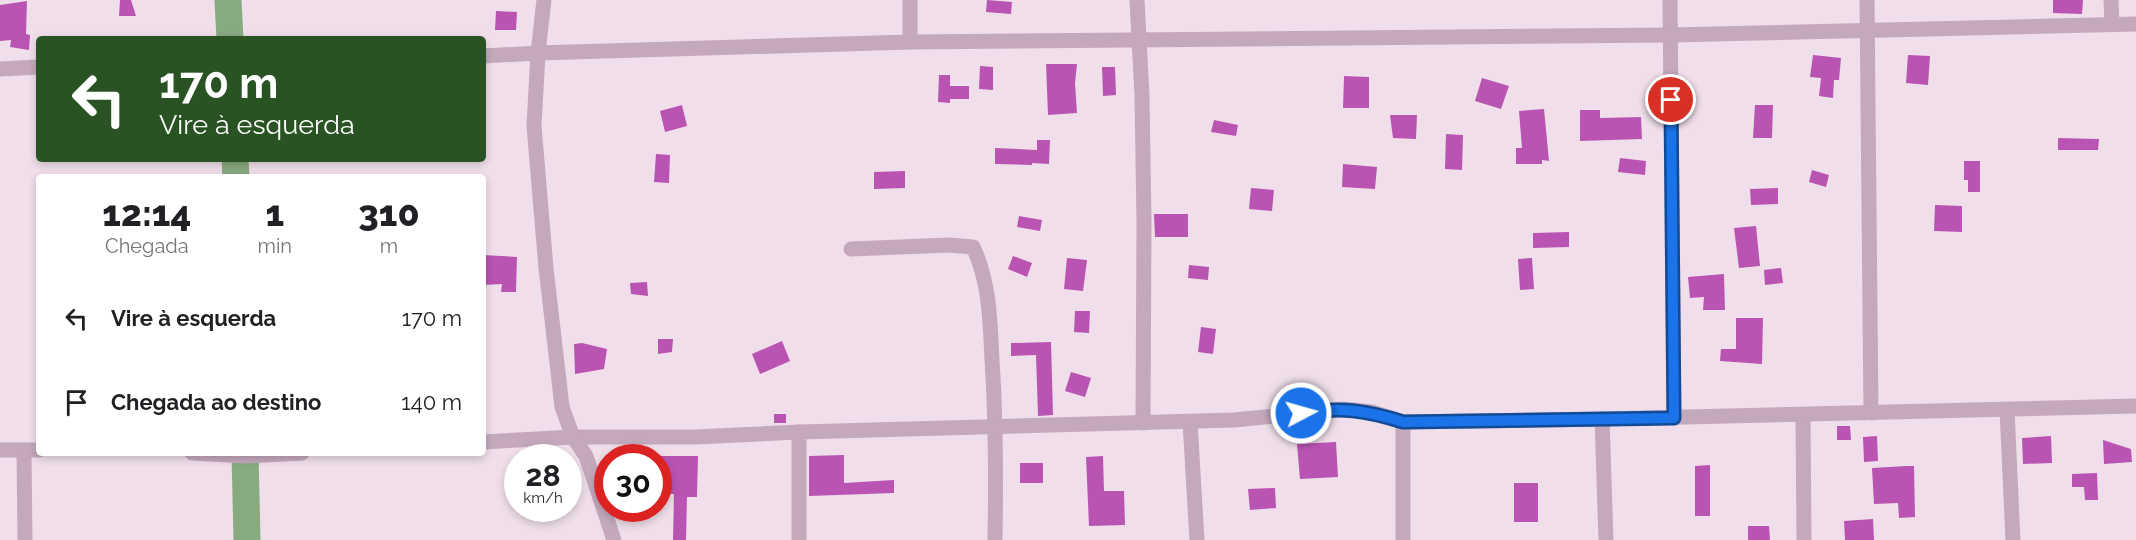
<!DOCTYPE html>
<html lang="pt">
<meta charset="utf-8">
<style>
body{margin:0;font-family:Raleway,sans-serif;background:#f6f6f6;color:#202124;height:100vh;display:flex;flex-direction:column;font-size:22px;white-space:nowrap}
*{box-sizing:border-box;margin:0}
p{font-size:20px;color:#757577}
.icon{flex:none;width:33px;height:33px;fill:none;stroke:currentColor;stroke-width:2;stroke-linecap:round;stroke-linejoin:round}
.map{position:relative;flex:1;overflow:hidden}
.sheet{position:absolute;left:36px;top:174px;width:450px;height:282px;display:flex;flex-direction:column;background:#fff;border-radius:6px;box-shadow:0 3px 9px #0003}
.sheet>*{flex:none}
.banner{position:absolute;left:36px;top:36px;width:450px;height:126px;border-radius:6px;box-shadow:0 3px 9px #0003;background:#2a5324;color:#fff;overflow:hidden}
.speed{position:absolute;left:504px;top:444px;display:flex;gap:12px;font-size:30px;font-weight:700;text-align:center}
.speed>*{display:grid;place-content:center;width:78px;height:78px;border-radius:50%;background:#fff;box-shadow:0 3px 9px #0003;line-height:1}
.speed small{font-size:15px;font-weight:400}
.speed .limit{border:9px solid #d22;background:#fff;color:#111}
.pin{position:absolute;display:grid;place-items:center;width:51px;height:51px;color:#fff;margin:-26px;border:3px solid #fff;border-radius:50%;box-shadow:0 2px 6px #0007}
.me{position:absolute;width:66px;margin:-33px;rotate:84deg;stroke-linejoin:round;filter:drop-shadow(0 0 4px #0008)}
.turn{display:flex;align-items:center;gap:21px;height:126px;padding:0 24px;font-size:27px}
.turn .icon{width:78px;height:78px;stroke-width:2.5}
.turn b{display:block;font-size:42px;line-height:51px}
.eta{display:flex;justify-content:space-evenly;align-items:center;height:102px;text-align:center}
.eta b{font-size:36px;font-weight:800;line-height:42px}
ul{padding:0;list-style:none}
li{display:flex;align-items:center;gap:18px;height:84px;padding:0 24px}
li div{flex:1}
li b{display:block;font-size:22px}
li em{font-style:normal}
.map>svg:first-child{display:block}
</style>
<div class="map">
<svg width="2136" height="540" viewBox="0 0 2136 540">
<rect width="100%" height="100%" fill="#f0dfea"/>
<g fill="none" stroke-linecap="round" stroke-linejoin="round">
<!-- river -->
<g stroke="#87aa81" stroke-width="27">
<polyline points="228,0 230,39"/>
<polyline points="235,159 236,177"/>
<polyline points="245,453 247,540"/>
</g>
</g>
<!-- building -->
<g fill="#b954b3">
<polygon points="120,0 131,0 136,16 119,16"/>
<polygon points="987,0 1012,2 1011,14 986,12"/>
<polygon points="2053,0 2083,0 2082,14 2053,13"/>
<polygon points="27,1 26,34 30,35 29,50 10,47 11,40 0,41 0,5"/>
<polygon points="496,11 517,12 516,30 495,30"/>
<polygon points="1813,55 1841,58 1839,80 1834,80 1833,98 1819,96 1821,78 1810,77"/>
<polygon points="1908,55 1930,56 1928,85 1906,83"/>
<polygon points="1046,64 1077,64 1075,83 1077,113 1048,115"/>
<polygon points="980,66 993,67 993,90 979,89"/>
<polygon points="1102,67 1115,67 1116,95 1103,96"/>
<polygon points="939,75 950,75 950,86 969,86 969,99 950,99 950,103 938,102"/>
<polygon points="1344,76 1369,77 1369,108 1343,108"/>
<polygon points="1482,78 1509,86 1501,109 1475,101"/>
<polygon points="682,105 687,126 665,132 660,111"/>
<polygon points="1755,105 1773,105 1772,138 1753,138"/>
<polygon points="1544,109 1549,161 1542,160 1542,164 1516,164 1516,148 1522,148 1519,111"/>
<polygon points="1580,110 1600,110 1600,118 1641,117 1642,139 1580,141"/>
<polygon points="1390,115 1417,115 1416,139 1393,138"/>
<polygon points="1214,120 1238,125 1236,136 1211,132"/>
<polygon points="1446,134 1463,135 1462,170 1445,169"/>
<polygon points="2058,138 2099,139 2098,150 2058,150"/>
<polygon points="1037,140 1050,140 1049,164 1032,163 1032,165 995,164 995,148 1037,150"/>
<polygon points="656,154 670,155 669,183 654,182"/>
<polygon points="1620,158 1646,161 1645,175 1618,172"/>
<polygon points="1964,161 1980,161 1980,192 1968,192 1968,180 1964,180"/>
<polygon points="1343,164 1377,167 1375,189 1342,187"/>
<polygon points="1812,170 1829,175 1826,187 1809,182"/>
<polygon points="905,171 905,188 874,189 874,172"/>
<polygon points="1251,188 1274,190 1272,211 1249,209"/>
<polygon points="1778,188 1778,204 1751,205 1750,189"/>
<polygon points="1935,205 1962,206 1962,232 1934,231"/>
<polygon points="1154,214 1188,214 1188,237 1155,237"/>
<polygon points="1019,216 1042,220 1040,231 1017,227"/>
<polygon points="1756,226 1760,266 1739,268 1734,228"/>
<polygon points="1569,232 1569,247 1533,248 1533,233"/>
<polygon points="483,255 517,257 516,292 501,292 502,284 483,285"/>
<polygon points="1013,256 1032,263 1027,277 1008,269"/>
<polygon points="1067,258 1087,260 1083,291 1064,289"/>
<polygon points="1532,258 1534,289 1520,290 1518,259"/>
<polygon points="1189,265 1209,267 1208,280 1188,278"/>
<polygon points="1781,268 1783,283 1765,285 1764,270"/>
<polygon points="1724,274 1725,310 1703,310 1704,297 1690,298 1688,277"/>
<polygon points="647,282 648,296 631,294 630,283"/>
<polygon points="1075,311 1090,311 1089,333 1074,332"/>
<polygon points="1736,318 1763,318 1762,364 1720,361 1721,349 1736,349"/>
<polygon points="1201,327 1216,329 1213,354 1198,352"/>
<polygon points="658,339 673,339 672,352 658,354"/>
<polygon points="782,341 790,361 760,374 752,354"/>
<polygon points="1051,342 1053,415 1038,416 1036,355 1011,356 1011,343"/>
<polygon points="582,343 607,349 604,369 575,374 574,344"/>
<polygon points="1071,372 1091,378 1085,397 1065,391"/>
<rect x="774" y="414" width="12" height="9"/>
<polygon points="1837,426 1850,426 1851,440 1837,440"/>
<polygon points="1877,436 1878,461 1864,462 1863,437"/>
<polygon points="2051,436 2052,463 2023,464 2022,438"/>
<polygon points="2103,440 2131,449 2132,462 2104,464"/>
<polygon points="1336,442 1338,477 1300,479 1297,444"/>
<polygon points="844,455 844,483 894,480 894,493 809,496 809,456"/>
<polygon points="658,456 698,456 697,497 687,497 686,540 673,540 674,494 670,494 670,489 658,489"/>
<polygon points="1103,456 1104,491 1124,491 1125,525 1089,526 1086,457"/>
<rect x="1020" y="463" width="23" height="20"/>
<polygon points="1710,465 1710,516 1695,516 1695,466"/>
<polygon points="1907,466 1914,466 1915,517 1899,518 1898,503 1874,504 1872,468"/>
<polygon points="2097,473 2098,500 2085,500 2084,487 2072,487 2072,474"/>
<rect x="1514" y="483" width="24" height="39"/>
<polygon points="1275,488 1276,508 1250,510 1248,489"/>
<polygon points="1873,519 1874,540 1845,540 1844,521"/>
<polygon points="1748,526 1769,526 1770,540 1748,540"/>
</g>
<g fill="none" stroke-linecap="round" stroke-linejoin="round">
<!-- minor -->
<g stroke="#c4a9bd" stroke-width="15">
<polyline points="544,0 538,53 534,126 546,268 562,407 573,437 695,437 799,432"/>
<polyline points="1137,0 1142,96 1144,222 1143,423"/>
<polyline points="1670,0 1674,418"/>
<polyline points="1867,0 1871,413"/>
<polyline points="2111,0 2112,24"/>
<polyline points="910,42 910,0"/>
<polyline points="483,56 538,53 910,42 1671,35 2136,24"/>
<polyline points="0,69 39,67"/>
<path d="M851 249 949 245 973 247C990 283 990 321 992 360 996 420 996 480 995 540"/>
<polyline points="2007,410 2013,540"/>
<polyline points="1803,415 1804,540"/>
<polyline points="1602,419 1606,540"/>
<polyline points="1190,422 1197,540"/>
<polyline points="483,442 573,437 586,456 614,540"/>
<polyline points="0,450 39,450"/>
<polyline points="24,451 25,540"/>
<polyline points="192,453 245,456 302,453"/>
<polyline points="799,540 799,432 1234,420 1343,409 1372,412 1403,422 1602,419 2136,406"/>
<polyline points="1403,540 1403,422"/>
</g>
</g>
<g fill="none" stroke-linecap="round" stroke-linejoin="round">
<defs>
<path id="route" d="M1301 413C1341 407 1365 410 1403 422L1674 418 1671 100"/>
</defs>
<!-- route casing -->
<use href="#route" stroke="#114b97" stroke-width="15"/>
<!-- route -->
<use href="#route" stroke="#1a73e8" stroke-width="10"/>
</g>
</svg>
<div class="speed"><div>28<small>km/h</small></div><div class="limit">30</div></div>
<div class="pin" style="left:1671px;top:100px;background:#d93025"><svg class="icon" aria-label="arrive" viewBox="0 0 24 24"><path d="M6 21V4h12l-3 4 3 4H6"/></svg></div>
<svg class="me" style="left:1301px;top:413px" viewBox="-20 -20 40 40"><circle r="17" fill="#1a73e8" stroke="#fff" stroke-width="3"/><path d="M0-11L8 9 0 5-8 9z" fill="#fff"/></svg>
<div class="banner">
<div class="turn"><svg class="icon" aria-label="left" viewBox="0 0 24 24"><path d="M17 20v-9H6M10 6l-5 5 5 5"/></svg><div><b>170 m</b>Vire à esquerda</div></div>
</div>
<section class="sheet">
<div class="eta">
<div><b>12:14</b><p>Chegada</p></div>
<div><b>1</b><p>min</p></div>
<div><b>310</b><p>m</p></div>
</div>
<ul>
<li><svg class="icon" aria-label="left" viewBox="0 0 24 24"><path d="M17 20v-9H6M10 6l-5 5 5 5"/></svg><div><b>Vire à esquerda</b></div><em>170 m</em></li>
<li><svg class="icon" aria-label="arrive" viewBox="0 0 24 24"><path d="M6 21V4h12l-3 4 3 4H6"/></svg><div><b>Chegada ao destino</b></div><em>140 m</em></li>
</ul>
</section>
</div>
